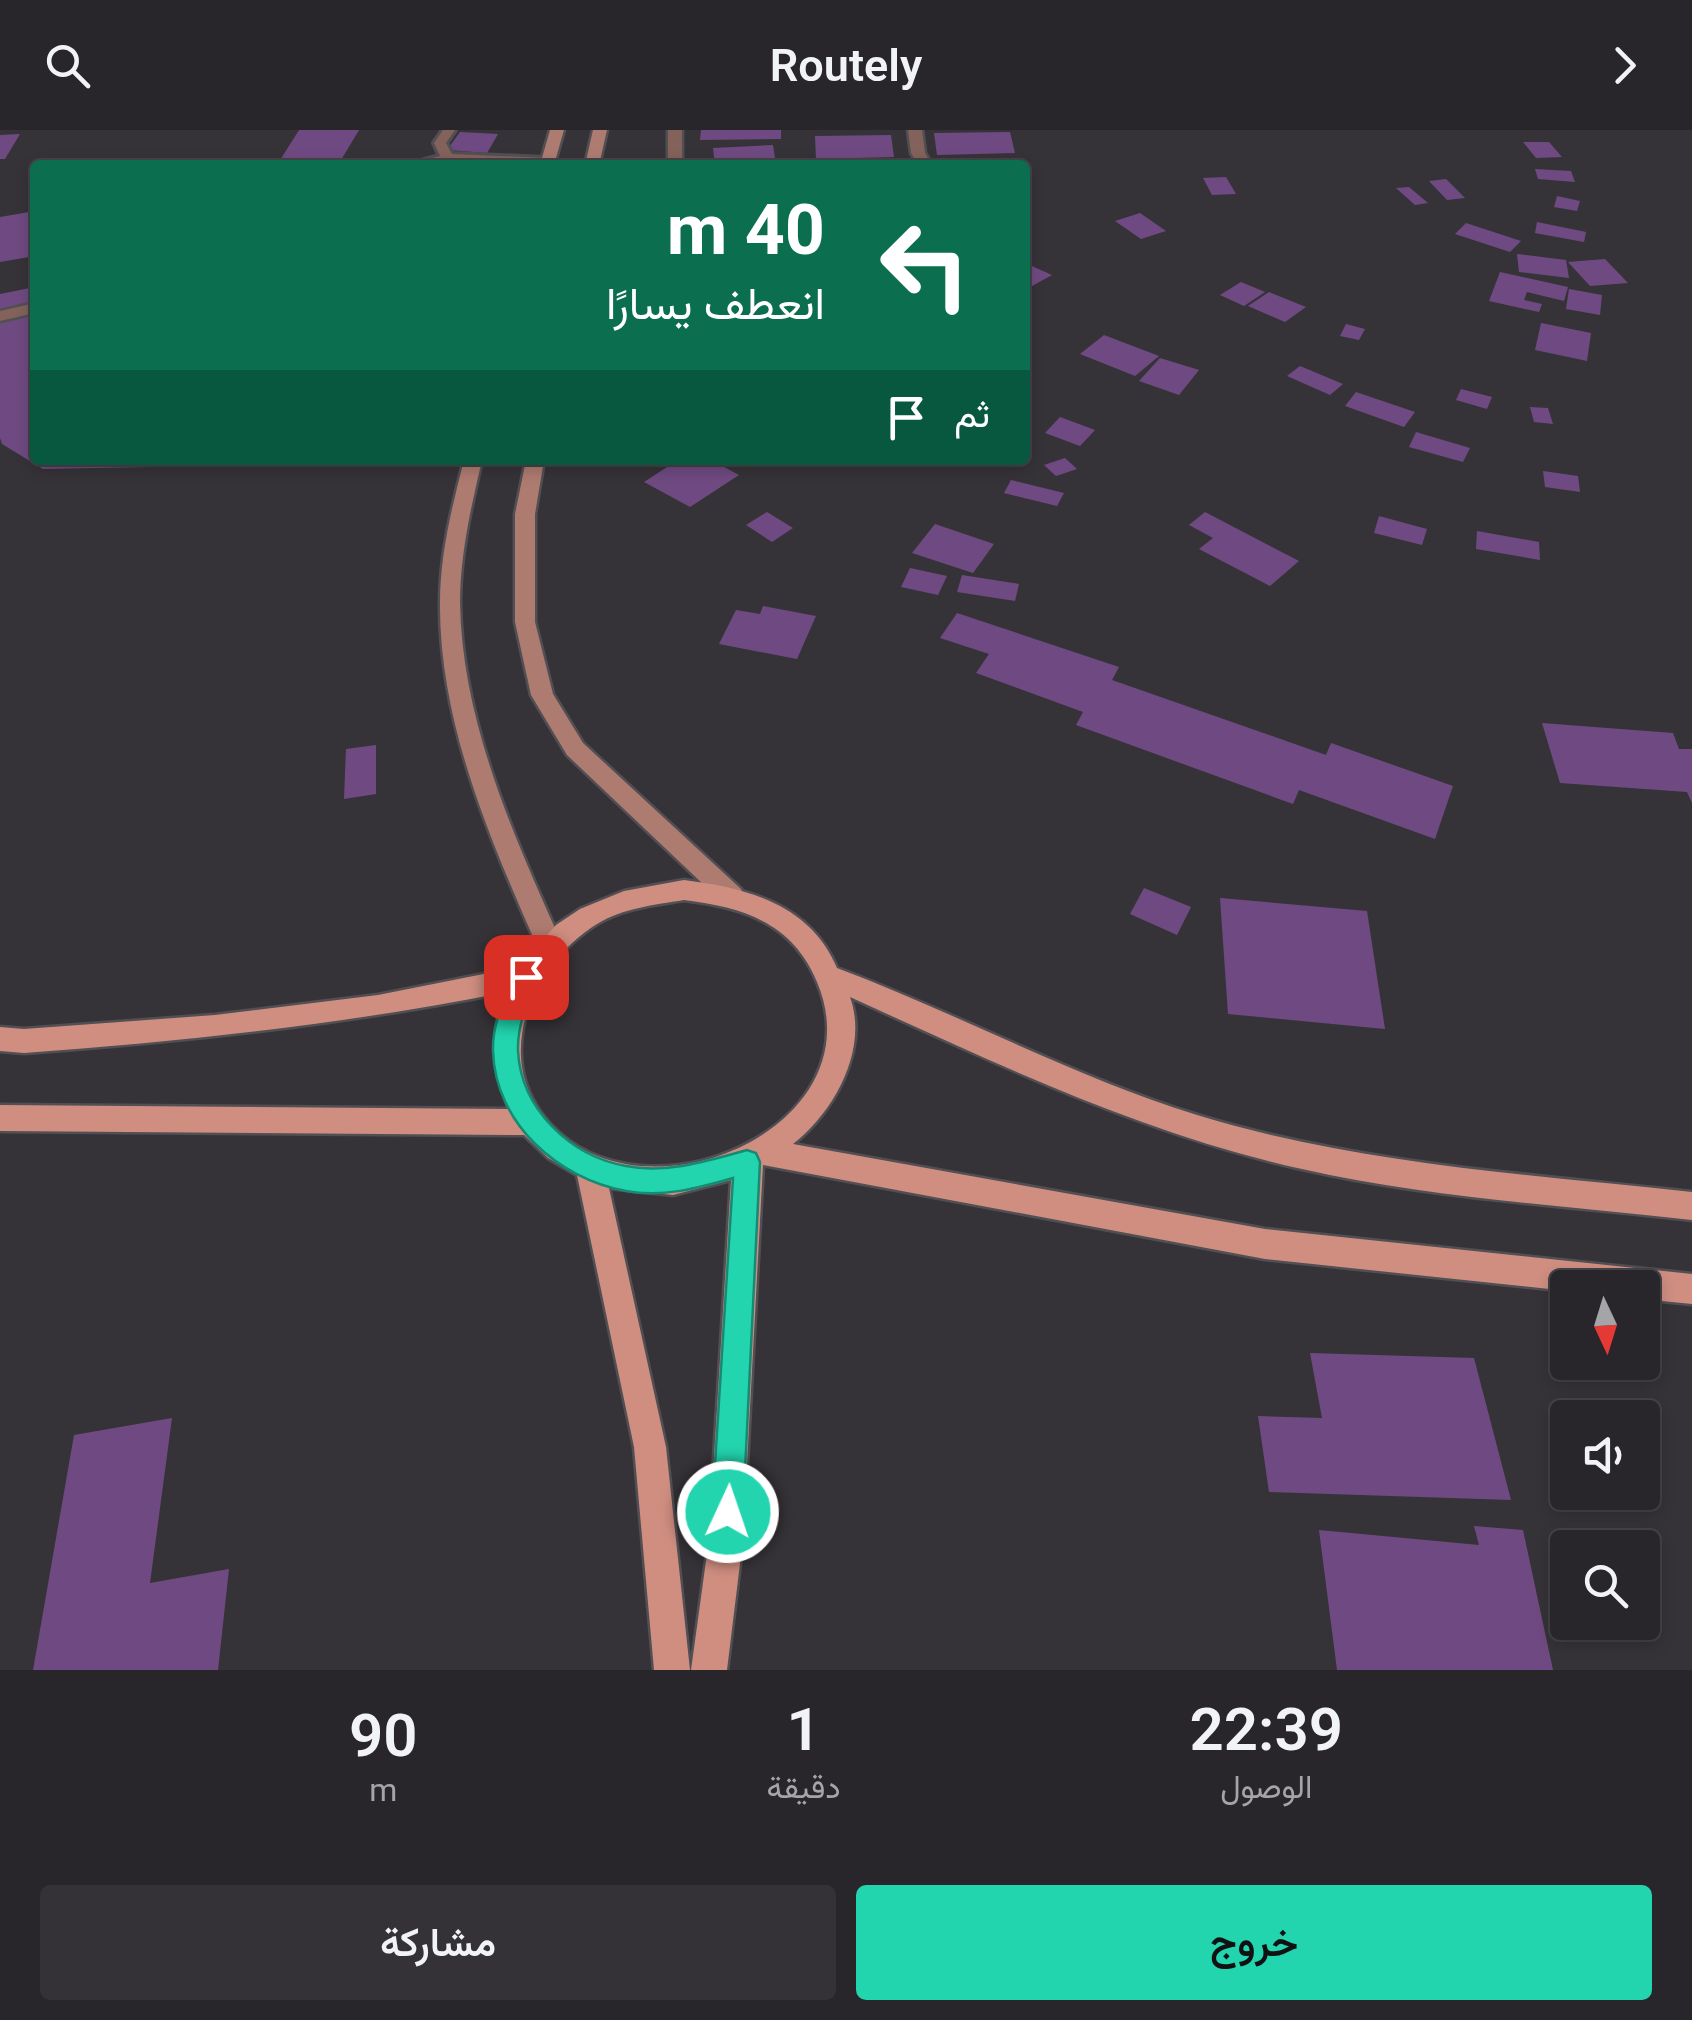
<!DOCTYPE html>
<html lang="ar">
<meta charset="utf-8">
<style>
body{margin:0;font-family:Roboto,Vazirmatn,sans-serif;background:#343236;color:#f1f3f6;direction:rtl;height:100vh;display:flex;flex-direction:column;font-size:38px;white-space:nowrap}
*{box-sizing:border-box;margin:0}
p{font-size:32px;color:#a5a5a8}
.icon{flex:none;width:55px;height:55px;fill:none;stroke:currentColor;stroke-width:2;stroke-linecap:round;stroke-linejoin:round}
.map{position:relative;height:1540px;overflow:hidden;direction:ltr}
.panel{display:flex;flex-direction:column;background:#28262a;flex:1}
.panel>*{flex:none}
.hud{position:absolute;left:30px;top:30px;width:1000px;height:305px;border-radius:10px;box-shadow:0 5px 15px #0003,0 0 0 2px #444347;direction:rtl;background:#0b6e4f;color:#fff;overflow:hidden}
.needle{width:65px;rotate:176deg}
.buttons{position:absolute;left:1550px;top:1140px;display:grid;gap:20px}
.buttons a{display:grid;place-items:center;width:110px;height:110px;border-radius:10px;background:#28262a;box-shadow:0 5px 15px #0003,0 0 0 2px #444347;font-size:50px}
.pin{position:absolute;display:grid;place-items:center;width:85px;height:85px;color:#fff;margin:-42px;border-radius:20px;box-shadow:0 5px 15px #0006}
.me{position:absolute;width:110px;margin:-55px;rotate:3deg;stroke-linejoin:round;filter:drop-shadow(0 0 8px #0008)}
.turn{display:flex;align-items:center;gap:35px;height:210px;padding:0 40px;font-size:45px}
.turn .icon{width:130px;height:130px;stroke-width:2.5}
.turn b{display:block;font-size:70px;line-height:85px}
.then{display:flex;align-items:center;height:95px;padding:0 40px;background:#0003;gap:20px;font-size:38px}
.eta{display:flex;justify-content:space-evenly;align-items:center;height:170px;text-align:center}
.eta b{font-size:60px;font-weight:600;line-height:70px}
.button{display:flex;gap:20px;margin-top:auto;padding:20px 40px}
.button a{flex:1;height:115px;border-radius:10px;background:#22d5af;color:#111;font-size:40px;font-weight:600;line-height:115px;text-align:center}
.button a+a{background:#343236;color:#f1f3f6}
header{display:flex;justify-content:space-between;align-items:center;height:130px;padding:0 40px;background:#28262a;font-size:45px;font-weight:600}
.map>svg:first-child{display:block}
</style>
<header><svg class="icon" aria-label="forward" viewBox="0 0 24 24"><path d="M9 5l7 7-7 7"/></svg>Routely<svg class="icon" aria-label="search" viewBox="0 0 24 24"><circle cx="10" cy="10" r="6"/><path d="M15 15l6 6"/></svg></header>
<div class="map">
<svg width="1692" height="1540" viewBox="0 0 1692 1540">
<rect width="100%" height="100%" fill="#363338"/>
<!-- building -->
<g fill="#6f4a82">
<polygon points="299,0 359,0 338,35 277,35"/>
<polygon points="701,0 781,0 781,9 700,10"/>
<polygon points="460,2 498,4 487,23 447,20"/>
<polygon points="1010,2 1015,23 937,25 934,3"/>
<polygon points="20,4 5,29 0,29 0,5"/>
<polygon points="891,5 894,27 816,29 815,6"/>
<polygon points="1523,12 1549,12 1562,27 1536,28"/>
<polygon points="773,15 776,35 715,35 713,18"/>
<polygon points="1535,39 1571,41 1575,52 1538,49"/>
<polygon points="1226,47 1236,64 1212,65 1203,48"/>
<polygon points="1446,49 1465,68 1447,70 1429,51"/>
<polygon points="1409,57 1428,73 1415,75 1396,58"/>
<polygon points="1557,66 1580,71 1577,81 1554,77"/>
<polygon points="35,81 35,126 0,132 0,87"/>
<polygon points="1140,83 1166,101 1141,109 1115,91"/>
<polygon points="1537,92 1586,102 1584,112 1535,103"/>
<polygon points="1466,93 1521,111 1510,122 1455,104"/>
<polygon points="1517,124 1566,130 1569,148 1519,142"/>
<polygon points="1605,129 1628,153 1590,156 1568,132"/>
<polygon points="1025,133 1052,145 1032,156 1025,153"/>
<polygon points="1500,142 1568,157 1564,171 1527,162 1524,170 1542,174 1539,182 1489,171"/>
<polygon points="1241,152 1265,162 1244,176 1220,165"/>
<polygon points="35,157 35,330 362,330 363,333 43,339 2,314 0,308 0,164"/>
<polygon points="1569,159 1602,165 1600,185 1566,179"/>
<polygon points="1269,162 1306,177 1285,192 1248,176"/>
<polygon points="1541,193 1591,203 1587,231 1535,220"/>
<polygon points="1346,194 1365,199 1359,210 1340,206"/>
<polygon points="1104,205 1159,226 1135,246 1080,224"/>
<polygon points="1160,228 1199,240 1179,265 1139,251"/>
<polygon points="1300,236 1343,254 1330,265 1287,246"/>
<polygon points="1461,259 1492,267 1487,279 1456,270"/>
<polygon points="1356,262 1415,282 1404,297 1345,276"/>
<polygon points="1530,277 1548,278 1553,294 1534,292"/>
<polygon points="1060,287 1095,300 1080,316 1045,303"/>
<polygon points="1416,302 1470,318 1463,332 1409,317"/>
<polygon points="1065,328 1077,339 1056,346 1044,335"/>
<polygon points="678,330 711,330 739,345 690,377 644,352"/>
<polygon points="1543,341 1578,346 1580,362 1545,357"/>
<polygon points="1011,350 1064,363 1057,376 1004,363"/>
<polygon points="767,382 793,398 772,412 746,395"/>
<polygon points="1205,382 1299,431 1270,456 1199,419 1213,408 1189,395"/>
<polygon points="1379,386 1427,399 1422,415 1374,403"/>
<polygon points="935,394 994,414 973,443 912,423"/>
<polygon points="1477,401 1539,412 1540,430 1476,419"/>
<polygon points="910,438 947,446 938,465 901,457"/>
<polygon points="962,445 1019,454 1015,471 957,462"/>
<polygon points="763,476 816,486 797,529 719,514 736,480 760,484"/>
<polygon points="957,483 1119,537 1112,550 1326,625 1331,613 1453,656 1435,709 1299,660 1293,674 1076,595 1083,582 976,543 989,524 940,508"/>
<polygon points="1542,593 1673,603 1679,619 1692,619 1692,673 1687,662 1560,653"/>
<polygon points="376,615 376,664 344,669 346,619"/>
<polygon points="1144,758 1191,777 1177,805 1130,784"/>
<polygon points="1220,768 1367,781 1385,899 1228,884"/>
<polygon points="1310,1223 1474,1228 1511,1370 1269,1362 1258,1286 1322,1288"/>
<polygon points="172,1288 150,1453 229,1439 218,1540 33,1540 74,1305"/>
<polygon points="1474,1396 1523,1400 1553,1540 1337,1540 1319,1400 1479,1415"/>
</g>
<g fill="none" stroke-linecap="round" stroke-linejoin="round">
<defs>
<polygon id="lane" points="443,0 455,0 446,13 452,24 547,28 553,32 550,35 447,32 406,35 440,26 434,13"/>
<g id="street">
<rect x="668" y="0" width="14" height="35"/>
<polygon points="908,0 922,0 925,23 932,35 918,35 911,23"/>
<polygon points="35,173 35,183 0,191 0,181"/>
</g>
<g id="secondary">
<polygon points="550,0 564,0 554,35 540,35"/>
<polygon points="593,0 607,0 599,35 585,35"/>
<path d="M464 330H482C471 377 460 425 460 473 462 593 515 709 563 816L559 824 550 827 541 824 537 816C490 709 439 592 440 473 440 424 452 377 464 330Z"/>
<polygon points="526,330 544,330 535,384 535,492 553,564 583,613 741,759 744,766 741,773 723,773 567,625 531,565 515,492 515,384"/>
</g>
<path id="primary" d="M684 750C747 758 810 774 837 838 959 884 1072 946 1197 985 1357 1034 1526 1044 1692 1062V1090C1562 1075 1430 1068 1302 1039 1144 1004 997 934 850 867 869 919 834 982 793 1014L1265 1099 1692 1144V1174L1642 1169V1158H1568V1161L1265 1129 763 1035 743 1409 727 1540H691L709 1409 731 1050 673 1065 609 1058 666 1317 690 1540H654L634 1317 577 1045 548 1028 524 1005 0 1001V975L509 979C494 940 488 901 507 862 347 894 187 911 24 923L0 921V897L24 899 215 885 378 865 519 837 556 795 580 779 624 761ZM684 770C743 777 793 793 817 852 878 996 646 1098 550 994 490 929 531 835 597 794 623 778 654 775 684 770Z"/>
</defs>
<!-- lane casing -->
<use href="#lane" stroke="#514f53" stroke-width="6"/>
<!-- street casing -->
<use href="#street" stroke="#514f53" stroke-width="5"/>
<!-- secondary casing -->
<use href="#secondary" stroke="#514f53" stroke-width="5"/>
<!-- primary casing -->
<use href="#primary" stroke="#514f53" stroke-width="5"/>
<!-- lane -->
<use href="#lane" fill="#82625b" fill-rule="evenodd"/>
<!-- street -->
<use href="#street" fill="#82625b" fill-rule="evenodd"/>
<!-- secondary -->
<use href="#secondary" fill="#ae7b70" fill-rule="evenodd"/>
<!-- primary -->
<use href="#primary" fill="#cf8e80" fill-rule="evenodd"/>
</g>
<!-- route -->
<path fill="#22d5af" stroke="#168a72" stroke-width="2.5" d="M526 837 535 840 538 847C528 871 517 895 518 921 521 979 570 1026 626 1036 666 1044 708 1031 747 1020L756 1023 760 1032 743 1382 739 1393 728 1397 717 1393 712 1382 733 1048C699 1058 662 1068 626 1061 558 1049 495 993 493 921 492 892 506 865 518 840Z"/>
</svg>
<div class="buttons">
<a><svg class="needle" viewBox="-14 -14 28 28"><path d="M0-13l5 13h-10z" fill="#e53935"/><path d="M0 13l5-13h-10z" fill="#a5a5a8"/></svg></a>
<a><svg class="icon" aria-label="sound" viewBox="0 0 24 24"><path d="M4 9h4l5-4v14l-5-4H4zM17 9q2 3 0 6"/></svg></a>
<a><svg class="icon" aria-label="search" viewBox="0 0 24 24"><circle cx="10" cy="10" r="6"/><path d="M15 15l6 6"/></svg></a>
</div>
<div class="pin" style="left:526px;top:847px;background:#d93025"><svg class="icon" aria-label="arrive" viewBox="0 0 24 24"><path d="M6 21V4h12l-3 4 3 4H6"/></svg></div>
<svg class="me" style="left:728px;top:1382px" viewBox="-20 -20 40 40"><circle r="17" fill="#22d5af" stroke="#fff" stroke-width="3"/><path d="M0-11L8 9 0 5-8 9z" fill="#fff"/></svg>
<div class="hud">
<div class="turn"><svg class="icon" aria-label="left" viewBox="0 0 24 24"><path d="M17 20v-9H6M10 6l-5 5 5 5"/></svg><div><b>40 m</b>انعطف يسارًا</div></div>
<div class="then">ثم<svg class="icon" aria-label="arrive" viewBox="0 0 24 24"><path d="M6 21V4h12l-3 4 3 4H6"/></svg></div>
</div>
</div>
<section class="panel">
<div class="eta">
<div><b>22:39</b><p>الوصول</p></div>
<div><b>1</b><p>دقيقة</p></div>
<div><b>90</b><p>m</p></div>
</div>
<div class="button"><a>خروج</a><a>مشاركة</a></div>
</section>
